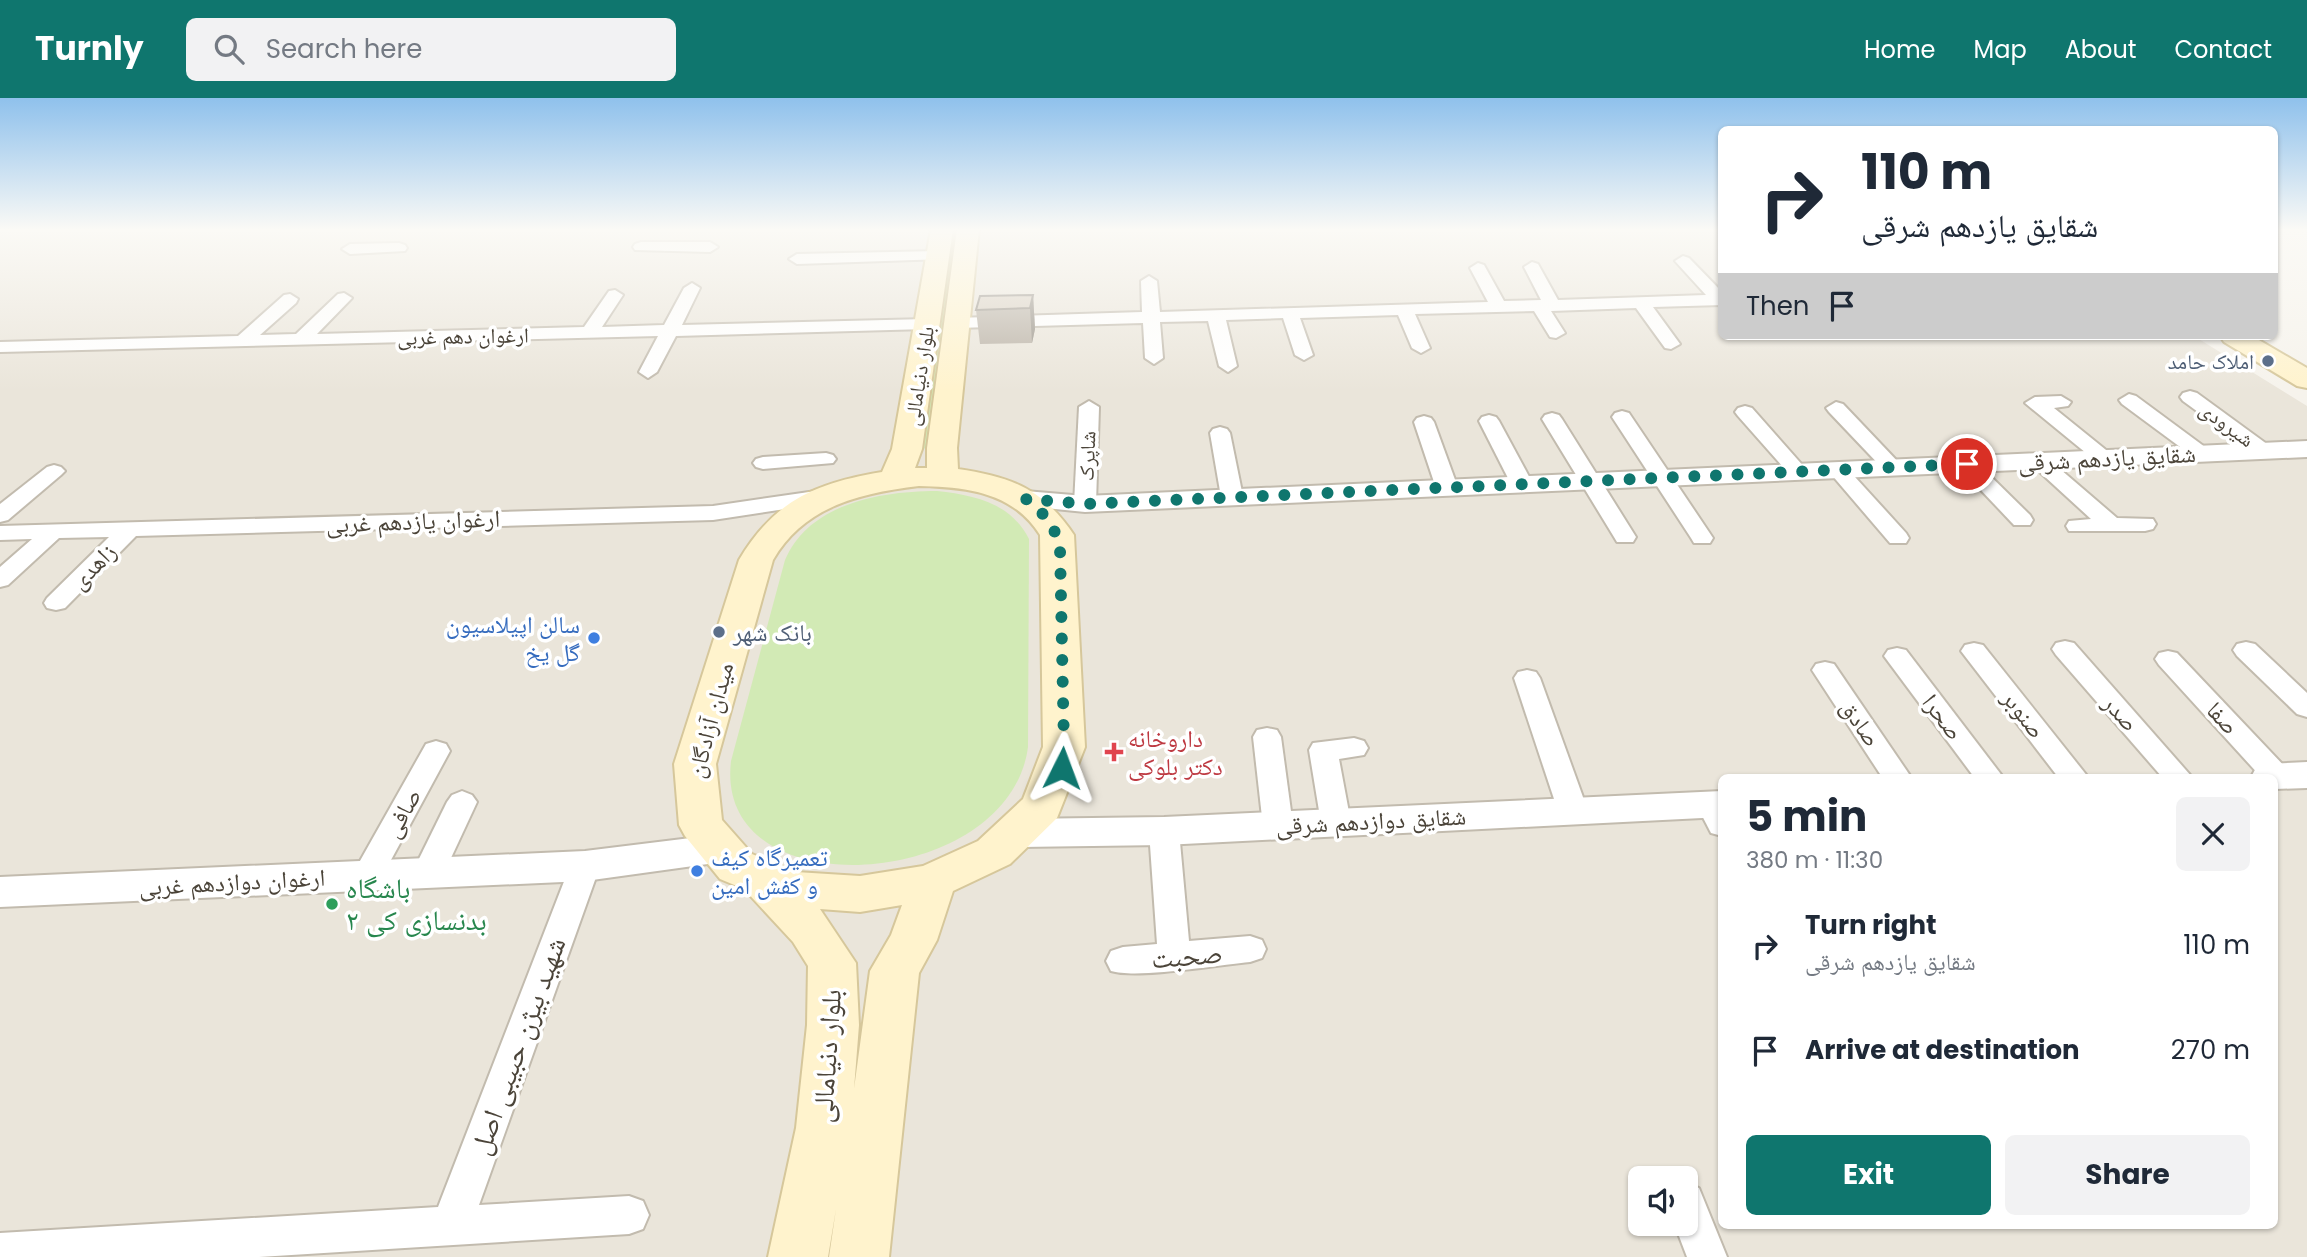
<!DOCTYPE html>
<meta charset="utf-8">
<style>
body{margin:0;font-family:Poppins,"Noto Naskh Arabic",sans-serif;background:#f2f2f3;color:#1f2937;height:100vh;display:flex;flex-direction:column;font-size:26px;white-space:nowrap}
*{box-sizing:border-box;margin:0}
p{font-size:23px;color:#747a83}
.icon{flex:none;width:38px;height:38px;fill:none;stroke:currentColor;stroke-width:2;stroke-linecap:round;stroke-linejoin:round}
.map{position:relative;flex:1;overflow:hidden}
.drawer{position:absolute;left:1718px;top:676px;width:560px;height:455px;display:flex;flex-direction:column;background:#fff;border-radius:10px;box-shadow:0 2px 5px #0004}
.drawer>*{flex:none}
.guide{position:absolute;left:1718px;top:28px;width:560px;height:214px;border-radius:10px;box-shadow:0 2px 5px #0004;background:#fff;color:#1f2937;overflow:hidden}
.tools{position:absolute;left:1628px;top:1068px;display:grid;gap:14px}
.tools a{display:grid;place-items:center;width:70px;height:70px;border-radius:10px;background:#fff;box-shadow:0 2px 5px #0004;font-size:35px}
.pin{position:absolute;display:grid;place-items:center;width:60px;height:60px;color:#fff;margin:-30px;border:4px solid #fff;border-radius:50%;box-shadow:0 2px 7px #0007}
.me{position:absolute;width:77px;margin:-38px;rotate:3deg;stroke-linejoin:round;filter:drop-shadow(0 0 5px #0008)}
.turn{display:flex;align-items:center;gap:24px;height:147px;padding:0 28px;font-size:32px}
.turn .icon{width:91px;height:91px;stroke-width:2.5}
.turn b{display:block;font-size:49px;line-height:60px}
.then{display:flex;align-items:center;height:66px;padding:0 28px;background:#0003;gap:14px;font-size:26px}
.round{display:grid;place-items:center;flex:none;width:74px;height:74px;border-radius:10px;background:#f2f2f3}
.head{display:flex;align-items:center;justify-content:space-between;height:119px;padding:0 28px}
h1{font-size:42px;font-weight:700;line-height:52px}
.button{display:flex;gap:14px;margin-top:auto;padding:14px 28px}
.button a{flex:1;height:80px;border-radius:10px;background:#0f766e;color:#fff;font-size:28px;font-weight:700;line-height:80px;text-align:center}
.button a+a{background:#f2f2f3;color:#1f2937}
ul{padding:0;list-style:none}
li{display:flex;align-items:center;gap:21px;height:105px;padding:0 28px}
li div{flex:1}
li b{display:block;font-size:26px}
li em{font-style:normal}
header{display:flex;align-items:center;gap:42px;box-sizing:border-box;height:98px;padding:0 35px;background:#0f766e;color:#fff}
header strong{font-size:33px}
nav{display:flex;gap:38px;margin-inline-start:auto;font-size:24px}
.search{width:490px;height:63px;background:#f2f2f3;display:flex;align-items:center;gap:18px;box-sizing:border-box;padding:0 24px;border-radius:10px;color:#747a83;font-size:26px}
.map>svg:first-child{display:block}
</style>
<header>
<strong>Turnly</strong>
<div class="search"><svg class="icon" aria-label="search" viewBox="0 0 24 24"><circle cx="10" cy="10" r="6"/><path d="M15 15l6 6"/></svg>Search here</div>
<nav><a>Home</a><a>Map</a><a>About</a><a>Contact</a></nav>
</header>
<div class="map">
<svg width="2307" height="1159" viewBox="0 0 2307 1159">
<rect width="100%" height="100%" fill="#f6f3ec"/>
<!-- residential -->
<path fill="#eae5da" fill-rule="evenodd" d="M0 131H1722V238H2194L2307 308V1159H0ZM1722 679H2275V1127H1722ZM1640 1080H1685V1125H1640Z"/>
<!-- green -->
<g fill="#d2eab5">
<polygon points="951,131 959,131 930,350 919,351"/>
<path d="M937 393C974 397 1011 405 1029 441L1028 649C1009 793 713 814 731 663L785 462C809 405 882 393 937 393Z"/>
</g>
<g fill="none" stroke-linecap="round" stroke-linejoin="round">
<defs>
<g id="minor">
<polygon points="641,144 710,144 718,149 710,154 635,152 633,149 635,146"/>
<polygon points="399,145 405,147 407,150 405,153 350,156 342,151 350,146"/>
<polygon points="938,153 944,155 946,158 944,161 797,166 789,161 797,156"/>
<polygon points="1683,158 1689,160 1722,194 1722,207 1653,209 1680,246 1671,251 1665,250 1636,210 1551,213 1565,235 1556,240 1550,239 1534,213 1415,216 1430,250 1421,255 1412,250 1398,217 1300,220 1313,257 1304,262 1295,257 1283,220 1226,222 1237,268 1228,274 1219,268 1208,223 1160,224 1163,260 1154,266 1145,260 1143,225 956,230 947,225 956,220 1142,214 1141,183 1149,178 1157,183 1160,214 1488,204 1470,170 1478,165 1484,167 1504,203 1541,202 1524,169 1532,164 1538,166 1558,202 1706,197 1675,163"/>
<polygon points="692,185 700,190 682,227 927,221 936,226 927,231 676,238 657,274 648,280 639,274 658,238 0,254 0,244 238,238 284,197 290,196 298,201 296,205 260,237 296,236 338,196 344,195 352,200 317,236 584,229 609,193 615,192 623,197 602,229 664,227 684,190"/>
<polygon points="2190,293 2197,295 2271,349 2274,353 2271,357 2257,357 2183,303 2180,299 2183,295"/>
<polygon points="2129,296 2136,298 2209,352 2212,356 2209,360 2195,360 2122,306 2119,302"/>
<polygon points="2061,298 2071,304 2068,308 2054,310 2111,356 2114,360 2111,364 2097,364 2025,305 2035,299"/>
<polygon points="1089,303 1099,309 1096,406 1093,411 1077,411 1074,406 1079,309"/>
<polygon points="1836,304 1843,306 1900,366 1904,370 1900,374 1886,374 1829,314 1826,310"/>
<polygon points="1745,308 1752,310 1805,370 1809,374 1805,378 1791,378 1738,318 1735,314 1738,310"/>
<polygon points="1622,313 1629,315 1713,440 1710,445 1694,445 1691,440 1612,319 1615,315"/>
<polygon points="1552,315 1559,317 1562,321 1636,439 1633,444 1617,444 1614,439 1542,321 1545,317"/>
<polygon points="1489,317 1496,319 1499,323 1533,386 1530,391 1514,391 1511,386 1479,323 1482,319"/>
<polygon points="1424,318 1431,320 1434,324 1458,390 1455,395 1439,395 1436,390 1414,324 1417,320"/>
<polygon points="1220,329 1227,331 1230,335 1243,399 1240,404 1224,404 1221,399 1210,335 1213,331"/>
<polygon points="826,355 833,357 836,361 833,365 763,371 756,369 753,365 756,361 763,359"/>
<polygon points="2039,357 2046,359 2117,420 2153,421 2156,426 2153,431 2145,433 2069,433 2066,428 2069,423 2091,421 2032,367 2029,363 2032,359"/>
<polygon points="1967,360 1974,362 2030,417 2033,422 2030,427 2014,427 1960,370 1957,366 1960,362"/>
<polygon points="1838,366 1845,368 1906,435 1909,440 1906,445 1890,445 1831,376 1827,372 1831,368"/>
<polygon points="54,367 61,369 65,373 61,377 8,422 0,424 0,406 47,369"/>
<polygon points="823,392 831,394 834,399 831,404 713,422 136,438 65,510 56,512 47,510 44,505 47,500 109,439 59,440 8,487 0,489 0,469 32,441 0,442 0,428 713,408"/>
<polygon points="2065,543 2074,545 2192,679 2162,679 2056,557 2052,551 2056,545"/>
<polygon points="2246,544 2255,546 2307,595 2307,619 2297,616 2237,558 2233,552 2237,546"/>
<polygon points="1974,545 1983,547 2088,679 2058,679 1961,553 1965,547"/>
<polygon points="1897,550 1906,552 2003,679 1974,679 1884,558 1888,552"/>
<polygon points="2168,553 2177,555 2288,672 2292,679 2288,686 2275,688 2275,679 2261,679 2159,567 2155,561 2159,555"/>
<polygon points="1825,564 1834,566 1911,679 1882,679 1812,572 1816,566"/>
<polygon points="1527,572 1536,574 1540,580 1588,713 1583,721 1573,724 1563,721 1558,713 1514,580 1518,574"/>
<polygon points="1267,630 1277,632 1281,639 1293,728 1289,736 1278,739 1267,736 1263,728 1253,639 1257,632"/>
<polygon points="1354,640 1364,643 1368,650 1364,657 1339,661 1351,725 1347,733 1336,736 1325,733 1321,725 1309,652 1313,645"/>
<polygon points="436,643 446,646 450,653 378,786 367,790 356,786 351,778 356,770 426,646"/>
<polygon points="462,693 472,697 477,704 444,775 439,783 428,787 417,783 412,775 447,704 452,697"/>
<polygon points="1711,695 1722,700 1722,738 1711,735 1696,706 1701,699"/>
<path d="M1164 722 1175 725 1179 733 1189 843 1250 838 1262 842 1266 851 1262 860 1250 864C1218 867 1137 881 1111 873L1106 863 1111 853 1123 849 1157 846 1149 733 1153 725Z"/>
<polygon points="585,756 596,760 600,768 479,1107 629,1098 643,1103 649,1117 643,1131 629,1136 259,1159 0,1159 0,1135 438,1109 570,768 574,760"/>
<polygon points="1685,1084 1699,1090 1727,1159 1687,1159 1674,1125 1685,1125"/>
</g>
<g id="tertiary">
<polygon points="2307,343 2307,359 1085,414 1015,407 1011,401 1015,395 1025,393 1085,398"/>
<polygon points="2307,664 2307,690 2275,691 2275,679 2251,679 2256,670 2269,666"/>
<polygon points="1722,693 1722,719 1164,747 1020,749 1007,745 1001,735 1007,725 1020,721 1164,719"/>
<polygon points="715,737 729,741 734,751 729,761 715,765 585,783 0,809 0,779 585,753"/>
</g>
<g id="secondary">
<path d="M931 131H953L922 351 915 370H927V350L957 131H979L957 350 958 371C1012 379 1043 391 1074 437L1085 649 1057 720 1010 766 953 793 937 842 919 875 889 1159H829L836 1111 828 1159H768L796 1030 807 927 808 868 793 844 744 791 720 781 685 738 679 727 674 666 739 462C774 403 815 385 882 374L892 351ZM919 388C966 389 1013 394 1040 437L1043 649 1023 701 978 743 923 768 860 778 796 774 752 756 722 722 716 666 773 462C804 408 861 395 919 388ZM902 807 891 837 870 873 854 991 859 927 856 865 820 811 860 814Z"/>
<polygon points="2220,238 2252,238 2307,270 2307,290 2297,288 2224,244"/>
</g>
</defs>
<!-- minor casing -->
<use href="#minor" stroke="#c2bbae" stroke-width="4"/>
<!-- tertiary casing -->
<use href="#tertiary" stroke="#c2bbae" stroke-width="4"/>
<!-- secondary casing -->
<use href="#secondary" stroke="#d6c79b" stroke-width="4"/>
<!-- minor -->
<use href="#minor" fill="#fff" fill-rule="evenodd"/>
<!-- tertiary -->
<use href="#tertiary" fill="#fff" fill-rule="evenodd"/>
<!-- secondary -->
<use href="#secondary" fill="#fff3cd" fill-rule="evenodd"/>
</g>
<!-- wall -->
<polygon fill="#bab2a6" points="1033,197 1035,231 1032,245 980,246 976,212"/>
<!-- shaded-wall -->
<polygon fill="#979187" points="1033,197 1035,231 1032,245 1030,210"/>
<!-- building -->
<polygon fill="#d8cfc1" stroke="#979187" stroke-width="2" points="1033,197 1030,210 976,212 980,198"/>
<!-- sky -->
<linearGradient id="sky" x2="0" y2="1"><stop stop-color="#8fc1ec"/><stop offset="0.45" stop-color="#fbfaf6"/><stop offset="1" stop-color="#fbfaf6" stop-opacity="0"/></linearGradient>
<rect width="2307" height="293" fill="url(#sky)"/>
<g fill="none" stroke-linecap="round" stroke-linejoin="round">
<!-- route -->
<path stroke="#0f766e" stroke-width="12" stroke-dasharray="0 21.6" d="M1062 670 1064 649 1060 450C1055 427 1044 415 1026 401L1085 406 1967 366"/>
</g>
<!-- markers -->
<g fill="#5c6f8a" stroke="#fff" stroke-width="2.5">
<circle cx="2268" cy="263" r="7"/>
<circle cx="719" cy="534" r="7"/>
</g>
<g fill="#3f7fe0" stroke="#fff" stroke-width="2.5">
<circle cx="594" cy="540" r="7"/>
<circle cx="697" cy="773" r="7"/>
</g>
<path fill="#e0444e" stroke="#fff" stroke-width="2.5" d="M1110.5 643.5h7v7h7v7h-7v7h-7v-7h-7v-7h7z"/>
<circle fill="#2e9e5b" stroke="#fff" stroke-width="2.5" cx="332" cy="806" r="7"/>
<g text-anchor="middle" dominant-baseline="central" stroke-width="7" stroke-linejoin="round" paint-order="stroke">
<!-- far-street labels -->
<g font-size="21" fill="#4b4439" stroke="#fff">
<text transform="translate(463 238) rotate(-1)">ارغوان دهم غربی</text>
<text transform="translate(919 278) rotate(-81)">بلوار دنیامالی</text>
<text transform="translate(2227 326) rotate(36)">شیرودی</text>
<text transform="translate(1087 358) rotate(-88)">شاپرک</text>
</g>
<!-- far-service labels -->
<g font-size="21" fill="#4e5e75" stroke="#fff" text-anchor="end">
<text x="2254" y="263">املاک حامد</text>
</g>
<!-- street labels -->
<g font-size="24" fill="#4b4439" stroke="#fff">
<text transform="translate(2107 360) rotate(-3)">شقایق یازدهم شرقی</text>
<text transform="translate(413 423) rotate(-2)">ارغوان یازدهم غربی</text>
<text transform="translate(93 468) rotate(-45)">زاهدی</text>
<text transform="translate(2121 615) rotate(48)">صدر</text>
<text transform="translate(2024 616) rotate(52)">صنوبر</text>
<text transform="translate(1943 619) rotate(53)">صحرا</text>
<text transform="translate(2223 620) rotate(47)">صفا</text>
<text transform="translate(710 622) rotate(-75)">میدان آزادگان</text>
<text transform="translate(1861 625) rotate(56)">صادق</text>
<text transform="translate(402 715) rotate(-61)">صافی</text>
<text transform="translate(1371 723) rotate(-3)">شقایق دوازدهم شرقی</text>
<text transform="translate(232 784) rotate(-3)">ارغوان دوازدهم غربی</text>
</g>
<!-- shop labels -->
<g font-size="24" fill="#366cbe" stroke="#fff" text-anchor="end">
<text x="580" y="526">سالن اپیلاسیون<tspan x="580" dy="28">گل یخ</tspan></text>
<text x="711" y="759" text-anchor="start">تعمیرگاه کیف<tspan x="711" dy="28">و کفش امین</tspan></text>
</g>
<!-- service labels -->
<g font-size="24" fill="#4e5e75" stroke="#fff" text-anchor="start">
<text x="733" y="534">بانک شهر</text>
</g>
<!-- health labels -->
<g font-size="24" fill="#be3a42" stroke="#fff" text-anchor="start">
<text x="1128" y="640">داروخانه<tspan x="1128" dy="28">دکتر بلوکی</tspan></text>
</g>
<!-- near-leisure labels -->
<g font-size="28" fill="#27864d" stroke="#fff" text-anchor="start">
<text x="346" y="790">باشگاه<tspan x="346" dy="32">بدنسازی کی ۲</tspan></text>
</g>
<!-- near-street labels -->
<g font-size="28" fill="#4b4439" stroke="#fff">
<text transform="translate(1187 858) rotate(-5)">صحبت</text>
<text transform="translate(518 948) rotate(-70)">شهید بیژن حبیبی اصل</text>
<text transform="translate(827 958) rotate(-86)">بلوار دنیامالی</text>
</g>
</g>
</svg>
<div class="tools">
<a><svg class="icon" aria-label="sound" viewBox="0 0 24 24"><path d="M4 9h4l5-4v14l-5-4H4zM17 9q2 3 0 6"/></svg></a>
</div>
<div class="pin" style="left:1967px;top:366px;background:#d93025"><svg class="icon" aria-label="arrive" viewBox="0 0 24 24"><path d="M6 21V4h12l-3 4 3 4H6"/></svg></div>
<svg class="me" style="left:1062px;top:670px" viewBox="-20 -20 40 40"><path d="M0-17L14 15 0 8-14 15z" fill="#0f766e" stroke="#fff" stroke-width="4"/></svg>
<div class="guide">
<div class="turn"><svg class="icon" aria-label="right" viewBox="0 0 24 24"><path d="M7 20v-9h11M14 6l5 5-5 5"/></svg><div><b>110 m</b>شقایق یازدهم شرقی</div></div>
<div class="then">Then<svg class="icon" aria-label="arrive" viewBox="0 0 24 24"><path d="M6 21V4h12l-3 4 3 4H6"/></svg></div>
</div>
<section class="drawer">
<div class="head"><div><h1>5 min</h1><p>380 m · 11:30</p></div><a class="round"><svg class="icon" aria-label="close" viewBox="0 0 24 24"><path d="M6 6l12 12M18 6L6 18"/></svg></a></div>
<ul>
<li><svg class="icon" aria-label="right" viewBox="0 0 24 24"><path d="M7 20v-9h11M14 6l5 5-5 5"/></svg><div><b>Turn right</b><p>شقایق یازدهم شرقی</p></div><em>110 m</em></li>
<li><svg class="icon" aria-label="arrive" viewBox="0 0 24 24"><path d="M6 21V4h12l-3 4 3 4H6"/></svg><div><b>Arrive at destination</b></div><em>270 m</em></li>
</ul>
<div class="button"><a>Exit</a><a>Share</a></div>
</section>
</div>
